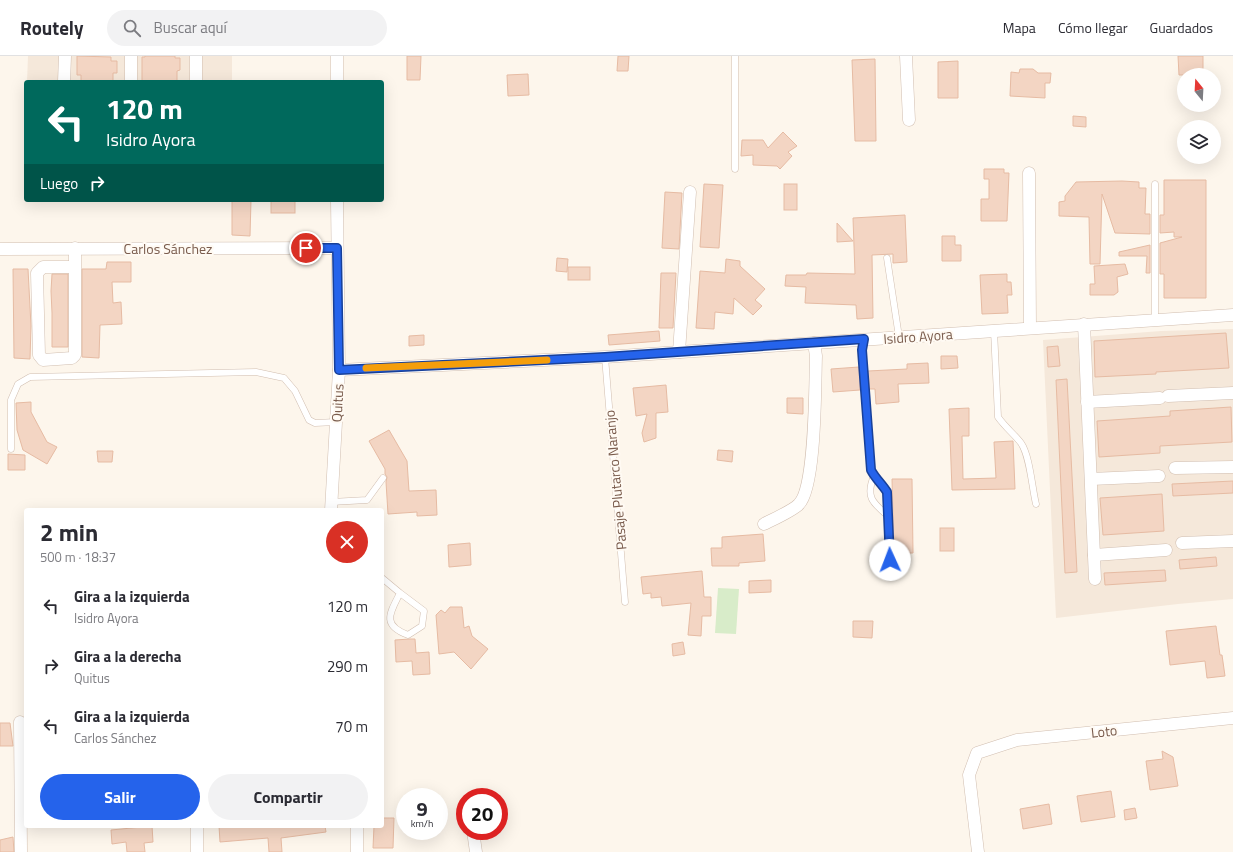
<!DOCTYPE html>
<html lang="es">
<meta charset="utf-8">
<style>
body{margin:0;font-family:"Titillium Web",sans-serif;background:#f2f2f3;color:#2b2b33;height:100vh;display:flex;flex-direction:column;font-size:15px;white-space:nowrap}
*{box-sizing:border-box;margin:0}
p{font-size:13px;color:#7c7c81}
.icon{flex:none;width:22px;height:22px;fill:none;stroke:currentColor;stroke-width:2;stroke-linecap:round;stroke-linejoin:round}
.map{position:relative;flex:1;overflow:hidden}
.details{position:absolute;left:24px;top:452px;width:360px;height:320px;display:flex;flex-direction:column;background:#fff;border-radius:4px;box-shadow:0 4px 16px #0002}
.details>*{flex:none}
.top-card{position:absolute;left:24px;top:24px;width:360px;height:122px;border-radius:4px;box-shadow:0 4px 16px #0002;background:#00695c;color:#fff;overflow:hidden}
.needle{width:26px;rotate:342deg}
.buttons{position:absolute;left:1177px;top:12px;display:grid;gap:8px}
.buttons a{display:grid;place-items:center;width:44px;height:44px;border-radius:50%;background:#fff;box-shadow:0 4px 16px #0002;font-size:20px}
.speed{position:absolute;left:396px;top:732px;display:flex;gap:8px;font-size:20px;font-weight:700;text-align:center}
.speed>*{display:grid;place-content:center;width:52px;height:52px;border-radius:50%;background:#fff;box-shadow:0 4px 16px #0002;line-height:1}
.speed small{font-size:10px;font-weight:400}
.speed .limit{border:6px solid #d22;background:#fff;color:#111}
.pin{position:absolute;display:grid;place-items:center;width:34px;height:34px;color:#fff;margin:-17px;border:2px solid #fff;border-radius:50%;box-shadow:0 1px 4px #0007}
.me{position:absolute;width:44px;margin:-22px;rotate:358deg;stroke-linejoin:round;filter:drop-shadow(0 0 3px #0008)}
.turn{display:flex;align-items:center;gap:14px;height:84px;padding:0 16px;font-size:18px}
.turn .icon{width:52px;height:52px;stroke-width:2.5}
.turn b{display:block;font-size:28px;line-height:34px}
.then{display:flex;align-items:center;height:38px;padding:0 16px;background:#0003;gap:8px;font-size:15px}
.round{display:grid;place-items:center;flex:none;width:42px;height:42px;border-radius:21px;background:#f2f2f3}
.headline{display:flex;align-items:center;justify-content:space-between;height:68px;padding:0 16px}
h1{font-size:24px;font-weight:700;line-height:30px}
.action{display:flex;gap:8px;margin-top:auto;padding:8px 16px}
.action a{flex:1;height:46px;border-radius:24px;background:#2563eb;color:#fff;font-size:16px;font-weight:700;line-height:46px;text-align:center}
.action a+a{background:#f2f2f3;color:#2b2b33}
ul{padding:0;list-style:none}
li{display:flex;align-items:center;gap:12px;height:60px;padding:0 16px}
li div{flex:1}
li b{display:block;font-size:15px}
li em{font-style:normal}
header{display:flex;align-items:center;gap:24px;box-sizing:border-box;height:56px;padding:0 20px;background:#fff;border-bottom:1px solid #e1e1e2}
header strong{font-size:19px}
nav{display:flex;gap:22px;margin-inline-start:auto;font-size:14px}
.search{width:280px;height:36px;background:#f2f2f3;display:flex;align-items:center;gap:10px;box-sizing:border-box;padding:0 14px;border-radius:22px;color:#7c7c81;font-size:15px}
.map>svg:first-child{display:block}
</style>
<header>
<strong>Routely</strong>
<div class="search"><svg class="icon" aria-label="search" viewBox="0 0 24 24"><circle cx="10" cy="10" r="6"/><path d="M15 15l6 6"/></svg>Buscar aquí</div>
<nav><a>Mapa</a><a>Cómo llegar</a><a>Guardados</a></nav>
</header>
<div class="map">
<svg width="1233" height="796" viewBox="0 0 1233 796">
<rect width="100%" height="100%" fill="#fdf6ec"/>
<!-- residential -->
<g fill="#f5e8da">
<polygon points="28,0 232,0 232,26 27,26"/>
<polygon points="1233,273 1233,543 1178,548 1056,562 1043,284 1161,275"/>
</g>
<!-- green -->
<polygon fill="#d8ecc9" points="718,532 739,533 736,578 715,577"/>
<!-- building -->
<g fill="#f3d5c3" stroke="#e6bba3">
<polygon points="77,0 111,1 111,5 117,5 117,17 113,17 113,26 81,26 81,19 77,19"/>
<polygon points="145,0 175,0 175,2 180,2 180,14 177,15 177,26 142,26 142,1 145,1"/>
<polygon points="407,0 421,0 420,24 407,24"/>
<polygon points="618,0 629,0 628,15 617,15"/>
<polygon points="1178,0 1203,0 1203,19 1179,19"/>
<polygon points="875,3 876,85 855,85 852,4"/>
<polygon points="958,5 958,42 938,42 938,6"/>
<polygon points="1020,13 1033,13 1038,17 1051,17 1050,27 1045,27 1045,42 1010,40 1011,16 1019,17"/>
<polygon points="528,18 529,39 508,40 507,19"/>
<polygon points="1073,60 1086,61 1086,71 1073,70"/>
<polygon points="783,76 797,90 788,96 792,100 780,113 777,110 753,109 753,99 741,100 742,84 763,84 768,92"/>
<polygon points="984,113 1004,113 1004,117 1009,117 1007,165 981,165 981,143 989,143 989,123 984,123"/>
<polygon points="1164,124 1206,124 1206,242 1164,242 1164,218 1160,218 1160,187 1182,181 1174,181 1174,176 1160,177 1160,159 1164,159"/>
<polygon points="1122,125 1139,126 1139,132 1146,132 1145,158 1150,158 1150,178 1115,177 1102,138 1100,208 1090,208 1089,161 1059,160 1059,146 1065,145 1065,140 1076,126"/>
<polygon points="704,128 723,129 719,192 700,191"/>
<rect x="784" y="128" width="13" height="26"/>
<polygon points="665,136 682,137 679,193 662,192"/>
<polygon points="232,144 251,144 250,180 232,179"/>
<rect x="271" y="144" width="24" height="13"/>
<polygon points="905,159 907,206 893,207 893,198 872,199 873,262 857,263 856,249 805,247 806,231 785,230 786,219 806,219 807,217 855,218 853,162"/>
<polygon points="837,167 853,185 837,186"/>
<polygon points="942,180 955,180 955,189 961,189 961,205 942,205"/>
<polygon points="1150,189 1150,217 1146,217 1147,200 1119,200 1119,196"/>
<polygon points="557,202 568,203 567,216 556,215"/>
<polygon points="726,203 740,205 740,210 765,233 755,244 762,250 753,259 734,242 733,258 715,256 714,273 696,272 700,215 725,217"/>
<polygon points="107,206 131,206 131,226 112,226 113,247 121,246 122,268 100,269 99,302 82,301 82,213 106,213"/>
<polygon points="1125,208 1128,218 1117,221 1118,236 1114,239 1090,239 1090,228 1095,228 1094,210"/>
<rect x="568" y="211" width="22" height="13"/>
<polygon points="13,213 28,213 31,270 30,303 14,302"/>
<polygon points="661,217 676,217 673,272 659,272"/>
<polygon points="52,218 68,218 68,291 52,291 52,257 51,235"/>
<polygon points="1007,218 1007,226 1011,226 1012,239 1007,239 1008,257 982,258 980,219"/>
<polygon points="659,275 660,285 609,289 608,279"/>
<polygon points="1226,277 1229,312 1156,316 1156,318 1095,321 1094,285"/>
<polygon points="424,279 424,289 409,290 409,280"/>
<polygon points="1058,290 1060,310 1048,311 1047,291"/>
<polygon points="941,300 957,300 958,312 941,313"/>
<polygon points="928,307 929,327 898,328 899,346 876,348 875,333 869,333 868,315 907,313 907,308"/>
<polygon points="859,311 860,334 833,336 831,313"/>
<polygon points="1067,323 1077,516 1065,517 1056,324"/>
<polygon points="666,329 668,356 656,357 656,382 644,386 642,377 647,358 636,360 633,332"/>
<polygon points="787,342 803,342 803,358 787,357"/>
<polygon points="31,346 31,356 47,386 57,391 47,408 23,394 17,374 16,347"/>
<polygon points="1231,351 1232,386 1160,390 1160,397 1099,401 1097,365 1170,360 1170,355"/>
<polygon points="969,352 969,380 962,380 963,423 996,422 994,386 1013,385 1015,433 952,434 949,353"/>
<polygon points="389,374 407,405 409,435 436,434 437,459 417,460 417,456 388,458 386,426 387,421 385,418 385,413 369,385"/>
<polygon points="718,394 733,395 732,406 717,404"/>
<polygon points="97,395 113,395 112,406 98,406"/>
<polygon points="8,398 25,399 25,414 8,414"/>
<polygon points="892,423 912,423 913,497 894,497"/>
<polygon points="1233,425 1233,437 1173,440 1172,428"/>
<polygon points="1162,438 1164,475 1103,479 1100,442"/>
<rect x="940" y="472" width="14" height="23"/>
<polygon points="763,478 765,505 739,507 739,510 712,510 711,492 722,492 722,481"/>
<polygon points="470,487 471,509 449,511 448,489"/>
<polygon points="1216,501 1217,510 1180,513 1179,504"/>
<polygon points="1165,514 1166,525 1105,529 1104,517"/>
<polygon points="702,515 704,541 711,541 711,560 702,560 701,580 688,579 691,547 662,550 661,541 651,542 651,537 643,538 641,521"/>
<polygon points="771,524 771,536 749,537 749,525"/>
<polygon points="450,551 462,551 464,572 469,570 472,580 488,593 471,613 454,596 439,598 436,559 441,554 445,557"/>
<polygon points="853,565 873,565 872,582 853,581"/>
<polygon points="1216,570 1220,599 1222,599 1225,620 1207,622 1205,605 1170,609 1166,575"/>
<polygon points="410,583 415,583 416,597 429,596 430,618 413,619 412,605 396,606 395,584"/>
<polygon points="683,586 685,598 673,600 672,588"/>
<polygon points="0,667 10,667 13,690 0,690"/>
<polygon points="1162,695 1173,701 1178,730 1150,734 1146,705 1163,703"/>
<polygon points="1111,735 1115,761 1081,766 1077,740"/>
<polygon points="1049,748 1052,768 1023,773 1020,753"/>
<polygon points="1135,752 1137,762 1125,764 1124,754"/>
<polygon points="382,762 394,762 393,792 373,792 374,770 382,770"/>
<polygon points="152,770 153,786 144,787 145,796 127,796 126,786 112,788 111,774"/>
<polygon points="219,770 325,770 326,776 281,782 282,796 269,796 268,782 220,786"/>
<polygon points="13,781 14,796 0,796 0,784"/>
</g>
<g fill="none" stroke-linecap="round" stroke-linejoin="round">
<defs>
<g id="lane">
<polyline points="735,113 735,0"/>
<polyline points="887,202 899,281"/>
<polyline points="1155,264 1155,128"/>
<path d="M994 274 998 361C1005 371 1015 379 1021 387 1030 400 1032 432 1036 448"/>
<path d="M863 283 862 294 871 414C875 422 882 428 887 436L890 504"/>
<polyline points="605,301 625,546"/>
<polyline points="11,393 11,344 18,328 30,321 256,316 284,322 295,335 309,364 315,367 336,366"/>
<path d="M874 420C865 441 873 447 888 460"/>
<polyline points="331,446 367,444 383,422"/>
<path d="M382 522 400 537 424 555 422 570 408 579C381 569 390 557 400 537"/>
</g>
<g id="street">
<polyline points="196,0 196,26"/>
<polyline points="906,0 909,64"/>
<polyline points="64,26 65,0"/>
<polyline points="131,26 131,0"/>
<polyline points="337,26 337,0"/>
<polyline points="1029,117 1030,272"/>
<polyline points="0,193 337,192"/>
<polyline points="74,211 43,211 37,217 39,299 43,304 72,302 75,299 75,192"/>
<polyline points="1084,268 1095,523"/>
<polyline points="679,296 690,136"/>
<polyline points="339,314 605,301 1233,259"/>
<polyline points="1168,340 1233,337"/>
<polyline points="1087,346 1160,342"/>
<polyline points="1175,412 1233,411"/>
<polyline points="1091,423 1159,420"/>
<polyline points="331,454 339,314 337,144"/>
<path d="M764 468C772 464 794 454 799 448 816 431 815 328 816 300L814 287"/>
<polyline points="1182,487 1233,485"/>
<polyline points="1094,499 1166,494"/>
<polyline points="20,666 21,796"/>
<polyline points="357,770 357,796"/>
<polyline points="473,775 476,796"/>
<polyline points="197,796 197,770"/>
<polyline points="978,796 969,719 977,697 1017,684 1233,662"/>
</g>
</defs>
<!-- lane casing -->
<use href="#lane" stroke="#d1beb0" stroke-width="7"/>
<!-- street casing -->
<use href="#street" stroke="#d1beb0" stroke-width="13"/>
<!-- lane -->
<use href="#lane" stroke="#fff" stroke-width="6"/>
<!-- street -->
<use href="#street" stroke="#fff" stroke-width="12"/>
</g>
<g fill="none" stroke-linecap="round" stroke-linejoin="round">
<defs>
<path id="route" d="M306 192H337L339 314 605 301 864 283 862 294 871 414C875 422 882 428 887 436L890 504"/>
</defs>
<!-- route casing -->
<use href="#route" stroke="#184099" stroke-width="10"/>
<!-- route -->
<use href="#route" stroke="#2563eb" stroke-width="7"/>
<!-- slow -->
<polyline stroke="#f59e0b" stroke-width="7" points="366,312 547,304"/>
</g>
<g text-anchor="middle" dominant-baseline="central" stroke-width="4" stroke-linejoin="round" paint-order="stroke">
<!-- street labels -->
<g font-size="14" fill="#7a5c4d" stroke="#fffaf3">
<text x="168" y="192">Carlos Sánchez</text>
<text transform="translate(918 280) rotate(-4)">Isidro Ayora</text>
<text transform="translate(337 347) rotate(-87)">Quitus</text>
<text transform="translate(615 424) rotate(-95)">Pasaje Plutarco Naranjo</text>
<text transform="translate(1104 675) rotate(-6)">Loto</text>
</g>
</g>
</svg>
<div class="buttons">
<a><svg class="needle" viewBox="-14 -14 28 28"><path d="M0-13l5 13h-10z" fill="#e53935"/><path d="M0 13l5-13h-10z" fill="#7c7c81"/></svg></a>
<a><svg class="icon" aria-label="layers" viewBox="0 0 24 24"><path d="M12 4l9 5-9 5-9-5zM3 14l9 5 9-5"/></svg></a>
</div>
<div class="speed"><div>9<small>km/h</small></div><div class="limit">20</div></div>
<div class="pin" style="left:306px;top:192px;background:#d93025"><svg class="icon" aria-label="arrive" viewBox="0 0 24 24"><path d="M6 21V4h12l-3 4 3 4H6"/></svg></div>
<svg class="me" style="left:890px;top:504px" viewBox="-20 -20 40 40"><circle r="19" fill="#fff"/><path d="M0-13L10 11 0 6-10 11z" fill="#2563eb"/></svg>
<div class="top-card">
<div class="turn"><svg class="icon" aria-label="left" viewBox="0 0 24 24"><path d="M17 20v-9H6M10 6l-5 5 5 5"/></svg><div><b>120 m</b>Isidro Ayora</div></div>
<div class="then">Luego<svg class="icon" aria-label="right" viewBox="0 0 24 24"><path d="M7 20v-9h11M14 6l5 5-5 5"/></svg></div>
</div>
<section class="details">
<div class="headline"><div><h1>2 min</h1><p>500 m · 18:37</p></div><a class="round" style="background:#d93025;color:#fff"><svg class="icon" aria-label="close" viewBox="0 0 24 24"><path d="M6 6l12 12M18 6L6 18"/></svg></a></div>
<ul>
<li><svg class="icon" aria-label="left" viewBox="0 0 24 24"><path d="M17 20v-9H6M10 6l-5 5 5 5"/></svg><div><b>Gira a la izquierda</b><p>Isidro Ayora</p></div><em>120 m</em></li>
<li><svg class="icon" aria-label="right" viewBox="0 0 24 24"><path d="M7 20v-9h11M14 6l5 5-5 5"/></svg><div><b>Gira a la derecha</b><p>Quitus</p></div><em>290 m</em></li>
<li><svg class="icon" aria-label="left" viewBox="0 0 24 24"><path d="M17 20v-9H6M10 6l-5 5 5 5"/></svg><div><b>Gira a la izquierda</b><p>Carlos Sánchez</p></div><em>70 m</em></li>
</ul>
<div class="action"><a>Salir</a><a>Compartir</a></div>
</section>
</div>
